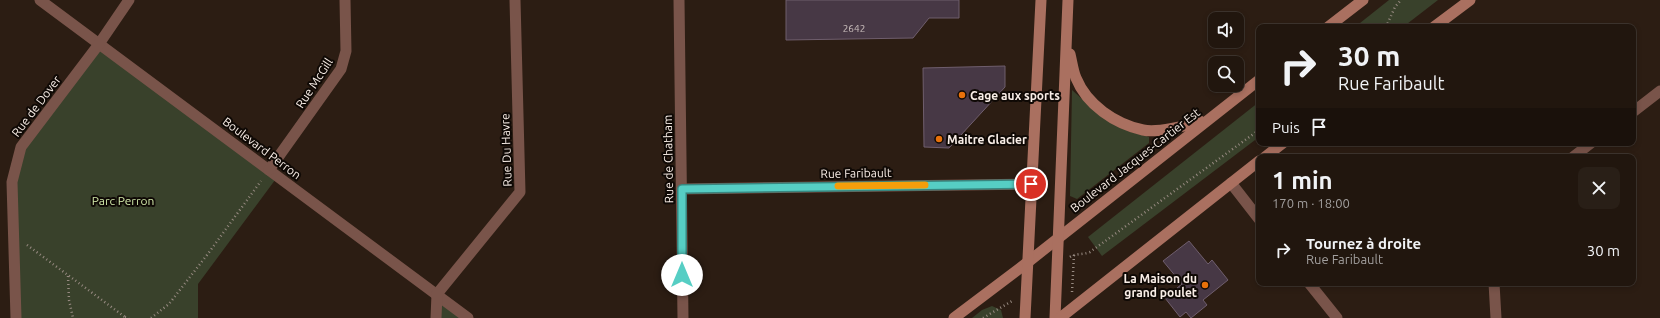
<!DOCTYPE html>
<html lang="fr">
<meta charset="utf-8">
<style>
body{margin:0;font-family:Ubuntu,sans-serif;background:#291f17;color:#f1f3f6;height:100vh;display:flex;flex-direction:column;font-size:15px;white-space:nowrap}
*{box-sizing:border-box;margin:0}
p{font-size:13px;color:#a29f9e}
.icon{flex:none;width:22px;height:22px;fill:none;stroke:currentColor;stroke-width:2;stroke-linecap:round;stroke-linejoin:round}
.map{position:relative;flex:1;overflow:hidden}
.drawer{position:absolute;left:1256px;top:154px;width:380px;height:132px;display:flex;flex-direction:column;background:#21160e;border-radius:8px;box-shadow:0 2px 6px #0003,0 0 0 1px #3e352e}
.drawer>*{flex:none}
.top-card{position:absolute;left:1256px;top:24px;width:380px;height:122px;border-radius:8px;box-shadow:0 2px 6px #0003,0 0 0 1px #3e352e;background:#21160e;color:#f1f3f6;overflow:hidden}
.fabs{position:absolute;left:1208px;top:12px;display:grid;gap:8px}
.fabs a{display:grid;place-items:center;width:36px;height:36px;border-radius:8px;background:#21160e;box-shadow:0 2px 6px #0003,0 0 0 1px #3e352e;font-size:20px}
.pin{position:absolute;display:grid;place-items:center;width:34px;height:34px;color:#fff;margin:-17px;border:2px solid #fff;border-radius:50%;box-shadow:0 1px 4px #0007}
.me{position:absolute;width:44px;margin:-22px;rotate:0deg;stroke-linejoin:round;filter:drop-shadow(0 0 3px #0008)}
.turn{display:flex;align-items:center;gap:14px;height:84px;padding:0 16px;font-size:18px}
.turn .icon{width:52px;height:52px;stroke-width:2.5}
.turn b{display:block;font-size:28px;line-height:34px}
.then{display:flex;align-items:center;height:38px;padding:0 16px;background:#0003;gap:8px;font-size:15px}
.round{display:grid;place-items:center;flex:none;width:42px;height:42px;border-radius:8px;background:#291f17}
.head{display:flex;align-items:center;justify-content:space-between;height:68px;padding:0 16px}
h1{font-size:24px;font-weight:700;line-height:30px}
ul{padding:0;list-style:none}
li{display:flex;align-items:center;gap:12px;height:56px;padding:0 16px}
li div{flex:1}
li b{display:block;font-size:15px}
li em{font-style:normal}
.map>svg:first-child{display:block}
</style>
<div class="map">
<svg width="1660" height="318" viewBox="0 0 1660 318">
<rect width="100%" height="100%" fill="#2c1d13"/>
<!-- green -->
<g fill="#39412b">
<polygon points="1389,0 1438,0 1403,27 1355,27"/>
<polygon points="99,44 278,176 198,284 198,318 16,318 12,182 21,147"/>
<polygon points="1072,90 1090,106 1128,131 1149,137 1149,143 1077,199 1070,196"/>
<polygon points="1259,102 1259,137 1102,256 1088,237"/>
<polygon points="437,294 468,318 436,318"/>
<polygon points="992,306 1001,310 1003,318 972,318 982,310"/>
</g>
<!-- building -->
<g fill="#473845" stroke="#6f5e6d">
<polygon points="786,0 959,0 959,18 929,18 913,38 786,40"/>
<polygon points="1005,66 1005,87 949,148 924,147 923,68"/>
<polygon points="1189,241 1208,264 1212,260 1228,280 1203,300 1207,305 1191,318 1186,312 1180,317 1165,298 1182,284 1163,261"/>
</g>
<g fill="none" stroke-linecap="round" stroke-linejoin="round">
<!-- path -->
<g stroke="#978a81" stroke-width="2.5" stroke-dasharray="1 3" stroke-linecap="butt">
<polyline points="1386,27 1395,7 1401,0"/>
<polyline points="27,245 125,317 124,318"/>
<path d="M1070 257C1076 253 1083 255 1090 252L1259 130"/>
<polyline points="68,276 69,300 73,318"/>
<polyline points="1072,292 1074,255"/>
<polyline points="125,317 129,318"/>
<polyline points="151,318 169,304 207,255 261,181"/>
<polyline points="983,318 1012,301"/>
</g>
<!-- minor -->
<g stroke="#79544a" stroke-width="11">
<polyline points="40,0 468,318"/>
<polyline points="679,0 683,318"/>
<polyline points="1633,112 1660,91"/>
<polyline points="1573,157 1591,143"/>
<polyline points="269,170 341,69 346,51 345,0"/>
<polyline points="1231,183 1259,219"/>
<polyline points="682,189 1031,184"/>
<polyline points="1309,283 1337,318"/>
<polyline points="1494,283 1496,318"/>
<polyline points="16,318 12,182 21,147 99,44 129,0"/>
<polyline points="436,318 437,294 520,192 515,0"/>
</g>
<!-- secondary -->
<g stroke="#aa7060" stroke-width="11">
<polyline points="1328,27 1363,0"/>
<polyline points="1434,27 1470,0"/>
<path d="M1070 54C1072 62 1073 71 1076 78 1087 105 1115 124 1143 130 1157 133 1187 126 1200 121"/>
<polyline points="1265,157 1283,143"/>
<polyline points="954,318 1028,262 1259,80"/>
<polyline points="1025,318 1041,0"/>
<polyline points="1055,318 1068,0"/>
<polyline points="1060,318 1259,161"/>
</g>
</g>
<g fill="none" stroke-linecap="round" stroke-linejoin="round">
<defs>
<polyline id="route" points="682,275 682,189 1031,184"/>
</defs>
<!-- route casing -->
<use href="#route" stroke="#38867f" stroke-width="10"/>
<!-- route -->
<use href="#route" stroke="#56cec4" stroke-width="7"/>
<!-- slow -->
<polyline stroke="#f59e0b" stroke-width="7" points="838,186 925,185"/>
</g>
<!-- markers -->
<g fill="#e8710a" stroke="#0f0905" stroke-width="1.5">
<circle cx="962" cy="95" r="4"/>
<circle cx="939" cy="139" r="4"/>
<circle cx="1205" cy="285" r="4"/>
</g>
<g text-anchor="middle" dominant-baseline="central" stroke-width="4" stroke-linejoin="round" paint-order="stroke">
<!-- number labels -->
<g font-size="10" fill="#ccc0be">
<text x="854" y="28">2642</text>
</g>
<!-- street labels -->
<g font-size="12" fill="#f9eee7" stroke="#0f0905">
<text transform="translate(314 83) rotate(-57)">Rue McGill</text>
<text transform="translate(36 106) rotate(-53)">Rue de Dover</text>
<text transform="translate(262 148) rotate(37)">Boulevard Perron</text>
<text transform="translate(506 150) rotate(-92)">Rue Du Havre</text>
<text transform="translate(668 159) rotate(-91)">Rue de Chatham</text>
<text transform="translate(1135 160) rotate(-38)">Boulevard Jacques-Cartier Est</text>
<text transform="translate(856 173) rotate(-1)">Rue Faribault</text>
</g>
<!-- poi labels -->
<g font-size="12" font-weight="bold" fill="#f9eee7" stroke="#0f0905" text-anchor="start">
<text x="970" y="95">Cage aux sports</text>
<text x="947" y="139">Maitre Glacier</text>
<text x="1197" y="278" text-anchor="end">La Maison du<tspan x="1197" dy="14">grand poulet</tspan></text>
</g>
<!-- park labels -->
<g font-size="12" fill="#d1e8a9" stroke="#0f0905">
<text x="123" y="200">Parc Perron</text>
</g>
</g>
</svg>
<div class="fabs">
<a><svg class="icon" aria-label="sound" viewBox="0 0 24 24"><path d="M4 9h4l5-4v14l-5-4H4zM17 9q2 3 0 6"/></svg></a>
<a><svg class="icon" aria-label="search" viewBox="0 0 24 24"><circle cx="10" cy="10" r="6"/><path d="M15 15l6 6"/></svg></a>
</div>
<div class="pin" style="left:1031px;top:184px;background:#d93025"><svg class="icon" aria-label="arrive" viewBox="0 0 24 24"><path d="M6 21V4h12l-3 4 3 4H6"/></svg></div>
<svg class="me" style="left:682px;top:275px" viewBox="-20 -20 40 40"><circle r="19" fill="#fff"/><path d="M0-13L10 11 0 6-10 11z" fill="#56cec4"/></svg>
<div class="top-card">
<div class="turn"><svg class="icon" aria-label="right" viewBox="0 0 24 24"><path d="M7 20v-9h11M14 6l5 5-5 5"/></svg><div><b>30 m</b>Rue Faribault</div></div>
<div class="then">Puis<svg class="icon" aria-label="arrive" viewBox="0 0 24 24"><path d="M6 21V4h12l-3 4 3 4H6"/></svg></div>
</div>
<section class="drawer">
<div class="head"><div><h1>1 min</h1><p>170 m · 18:00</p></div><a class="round"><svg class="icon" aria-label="close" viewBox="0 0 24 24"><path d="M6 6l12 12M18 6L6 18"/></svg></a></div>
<ul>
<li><svg class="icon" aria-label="right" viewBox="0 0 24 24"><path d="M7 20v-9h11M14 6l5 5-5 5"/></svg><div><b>Tournez à droite</b><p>Rue Faribault</p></div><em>30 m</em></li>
</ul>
</section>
</div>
